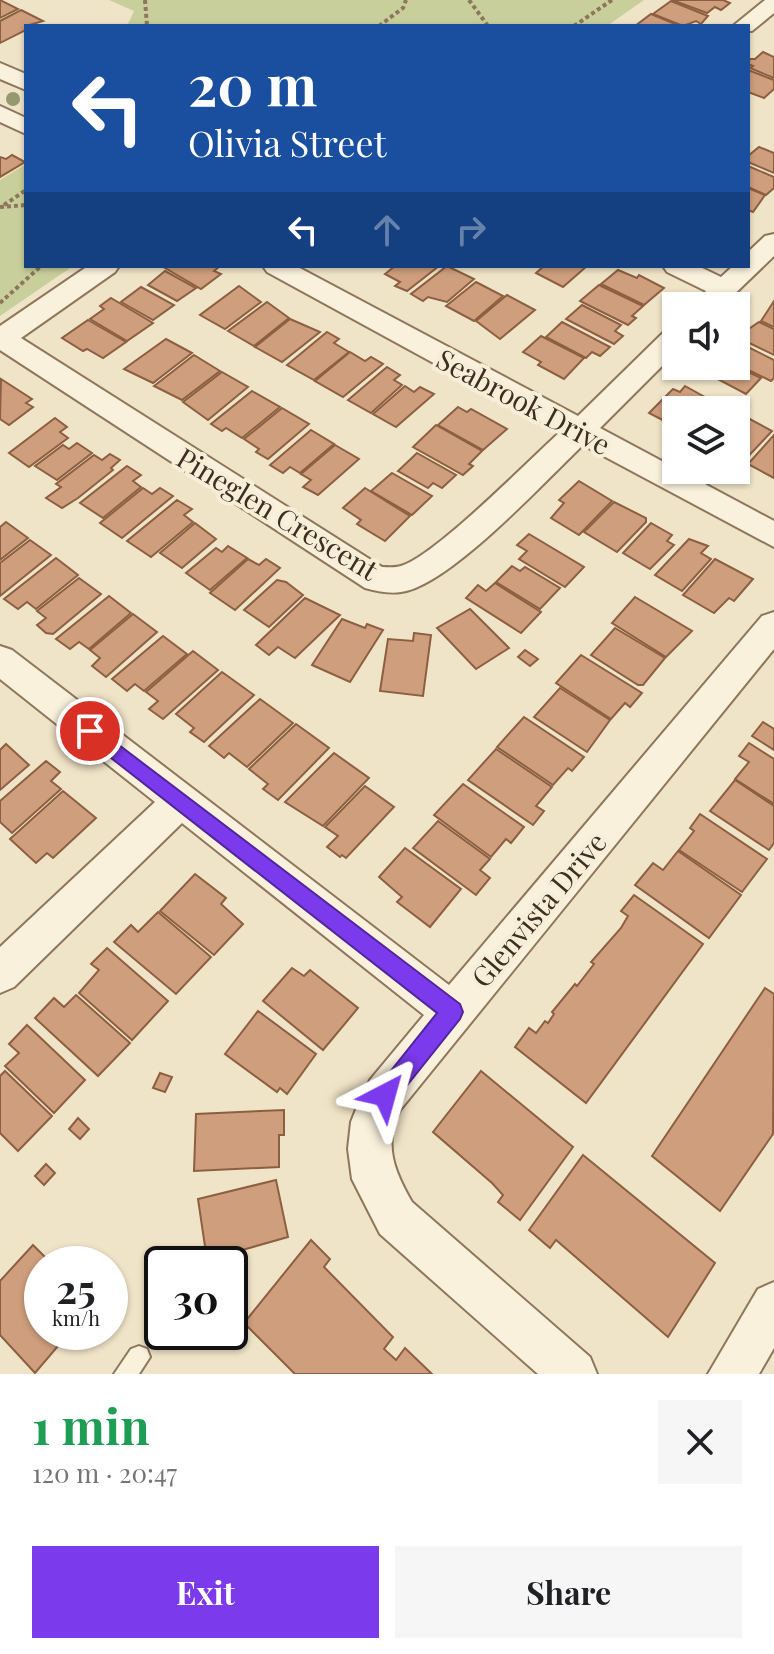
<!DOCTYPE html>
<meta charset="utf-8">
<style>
body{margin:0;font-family:"Playfair Display",serif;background:#f6f6f6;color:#202124;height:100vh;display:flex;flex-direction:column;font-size:30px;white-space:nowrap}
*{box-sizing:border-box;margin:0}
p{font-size:26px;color:#757577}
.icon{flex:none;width:44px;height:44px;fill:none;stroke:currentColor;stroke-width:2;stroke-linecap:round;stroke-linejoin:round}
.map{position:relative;height:1374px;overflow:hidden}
.panel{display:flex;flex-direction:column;background:#fff;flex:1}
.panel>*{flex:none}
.banner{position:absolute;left:24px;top:24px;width:726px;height:244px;border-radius:0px;box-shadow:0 2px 6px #0004;background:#1a4fa0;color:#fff;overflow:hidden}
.tools{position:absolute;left:662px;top:292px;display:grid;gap:16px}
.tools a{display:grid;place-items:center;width:88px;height:88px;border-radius:0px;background:#fff;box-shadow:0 2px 6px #0004;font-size:40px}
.speed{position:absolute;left:24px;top:1246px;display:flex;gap:16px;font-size:40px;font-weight:700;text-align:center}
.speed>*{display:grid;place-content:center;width:104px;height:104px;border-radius:50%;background:#fff;box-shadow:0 2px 6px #0004;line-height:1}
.speed small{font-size:20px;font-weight:400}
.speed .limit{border:4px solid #111;border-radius:12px;background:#fff;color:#111}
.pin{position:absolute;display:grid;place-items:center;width:68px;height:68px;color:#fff;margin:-34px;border:4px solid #fff;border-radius:50%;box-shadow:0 2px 8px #0007}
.me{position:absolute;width:88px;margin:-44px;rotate:39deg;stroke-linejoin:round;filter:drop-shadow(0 0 6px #0008)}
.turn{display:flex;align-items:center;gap:28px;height:168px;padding:0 32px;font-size:36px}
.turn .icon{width:104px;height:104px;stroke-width:2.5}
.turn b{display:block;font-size:56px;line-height:68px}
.lanes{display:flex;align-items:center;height:76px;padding:0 32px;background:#0003;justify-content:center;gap:40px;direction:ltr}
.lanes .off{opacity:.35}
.round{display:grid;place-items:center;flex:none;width:84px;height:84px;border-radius:0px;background:#f6f6f6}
.headline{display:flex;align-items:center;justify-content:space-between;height:136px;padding:0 32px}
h1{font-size:48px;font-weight:700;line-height:60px;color:#1e9e55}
.cta{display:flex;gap:16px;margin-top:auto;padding:16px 32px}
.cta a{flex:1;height:92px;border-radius:0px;background:#7c3aed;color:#fff;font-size:32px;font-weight:700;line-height:92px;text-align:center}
.cta a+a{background:#f6f6f6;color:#202124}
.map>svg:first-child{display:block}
</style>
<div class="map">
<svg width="774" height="1374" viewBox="0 0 774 1374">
<rect width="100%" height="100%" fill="#f0e4c8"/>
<!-- green -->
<g fill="#c9cf9b">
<polygon points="109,0 644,0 607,26 127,26 134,11"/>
<polygon points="26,164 26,266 73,266 0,316 0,180"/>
</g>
<!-- building -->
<g fill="#cf9f7d" stroke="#8d5f41" stroke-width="2">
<polygon points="0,0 18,9 0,18"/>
<polygon points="672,0 723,0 730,3 721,10 715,7 707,13"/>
<polygon points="671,1 708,16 701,24 696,21 683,26 653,14"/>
<polygon points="21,10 43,21 26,26 26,30 0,43 0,21"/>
<polygon points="651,14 680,26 635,26"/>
<polygon points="763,52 774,57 774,78 750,68 753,66 748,64 748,59 755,59"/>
<polygon points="748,70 774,80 774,89 764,98 748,92"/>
<polygon points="759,147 774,153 774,173 748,162 748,156"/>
<polygon points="12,155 25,162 0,177 0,157 6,159"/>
<polygon points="748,166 774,177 774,188 766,195 748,187"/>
<polygon points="748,188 765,195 753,212 748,210"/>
<polygon points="168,266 217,266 219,267 214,271 221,274 201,289 165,268"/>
<polygon points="395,266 439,266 407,291 395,286 400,282 385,274"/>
<polygon points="447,266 474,279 447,302 428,297 423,301 411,294"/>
<polygon points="544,266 587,266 563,287 536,273"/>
<polygon points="618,270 637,278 639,275 664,288 644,305 601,284"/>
<polygon points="165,271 196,288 177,301 148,285"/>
<polygon points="476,282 503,296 474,321 446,306"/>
<polygon points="599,285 643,306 632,316 636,318 628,325 580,301"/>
<polygon points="239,286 261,302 225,329 200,315"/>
<polygon points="141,287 174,305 153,320 121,302"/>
<polygon points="507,295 535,310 500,339 476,321"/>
<polygon points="111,298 153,323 127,341 90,319 104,309 100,306"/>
<polygon points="774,301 774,327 761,321"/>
<polygon points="267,302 289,318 254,346 228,331"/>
<polygon points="582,305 621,325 615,331 623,336 614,344 566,319"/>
<polygon points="290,319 320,332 282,362 255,347"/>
<polygon points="88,320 126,342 103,358 87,349 83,351 62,338"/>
<polygon points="562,322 610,347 600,356 592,352 586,358 546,337"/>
<polygon points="759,322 774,329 774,355 737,337"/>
<polygon points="327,332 339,339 334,343 349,352 314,380 287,365"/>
<polygon points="541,336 584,358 564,379 538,365 541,362 523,352"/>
<polygon points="166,339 192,353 153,383 124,369"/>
<polygon points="736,341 774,360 774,378 771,381 736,364"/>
<polygon points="350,352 365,361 371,357 383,364 343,397 315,381"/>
<polygon points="194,355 220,371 182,400 154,386"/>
<polygon points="714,366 736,366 761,378 746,394 708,374"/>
<polygon points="387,367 400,375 394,380 402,385 371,413 348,400"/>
<polygon points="222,372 248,387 208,420 183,402"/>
<polygon points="1,379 32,399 26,403 33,407 9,425 0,419"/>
<polygon points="405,386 414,392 420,387 434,394 396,427 373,414"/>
<polygon points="685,386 712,401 703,410 676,410 676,427 649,413 673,389 680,392"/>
<polygon points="252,391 280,407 242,438 226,428 222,431 211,424"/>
<polygon points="458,407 467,412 471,409 507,429 483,450 438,425"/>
<polygon points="282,408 309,424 268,459 256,452 259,449 244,439"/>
<polygon points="746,417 772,431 743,462 736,458 736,428"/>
<polygon points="55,418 67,427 60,432 68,438 29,467 9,453"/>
<polygon points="436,425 482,451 469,464 473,466 463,475 413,447"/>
<polygon points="311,430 334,444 300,473 290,467 283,473 270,465"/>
<polygon points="774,435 774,478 748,464"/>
<polygon points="77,443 92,453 57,480 35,466 63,445 69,449"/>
<polygon points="335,445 359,459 318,495 303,487 311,480 301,474"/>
<polygon points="417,453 456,475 442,488 433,483 428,488 398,471"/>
<polygon points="110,454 120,460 111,468 113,470 78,498 62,508 46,498 61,487 56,484 94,455 102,460"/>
<polygon points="127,466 141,475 133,481 141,487 103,518 80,503"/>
<polygon points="392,473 432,496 412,515 371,491"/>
<polygon points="579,481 612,501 579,535 551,518 564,503 559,500"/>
<polygon points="143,488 152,494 160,488 173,496 122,538 100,523"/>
<polygon points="365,488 410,516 385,541 357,524 361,520 343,508"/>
<polygon points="177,500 192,509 184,515 193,522 151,557 127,541"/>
<polygon points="614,502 646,518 646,522 617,552 584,532"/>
<polygon points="6,522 28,538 0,560 0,527"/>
<polygon points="195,523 216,539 182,568 160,553"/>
<polygon points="651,523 672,535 667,541 674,545 650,569 623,553"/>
<polygon points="529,534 584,567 565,587 519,559 527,551 517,545"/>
<polygon points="689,539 708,546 701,553 711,559 682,591 655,575"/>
<polygon points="30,540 51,555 0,596 0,563"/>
<polygon points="228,546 247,558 210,590 186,573 216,548 222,552"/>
<polygon points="56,558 78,575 36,609 27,602 18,609 4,599"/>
<polygon points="248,559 259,565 266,559 280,568 235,610 210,593"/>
<polygon points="715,559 753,579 734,601 729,598 714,613 683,595"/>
<polygon points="512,566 520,571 525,567 560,588 540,609 496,582"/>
<polygon points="79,578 101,594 53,634 46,633 37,625 46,618 37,611"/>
<polygon points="277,580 286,582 303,595 269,627 244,610"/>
<polygon points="495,583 541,612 521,633 466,598 478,585 486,591"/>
<polygon points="109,596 131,613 89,649 79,642 70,649 56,639"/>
<polygon points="635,597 692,631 666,657 612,623"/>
<polygon points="305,598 340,615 295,658 278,647 269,655 256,645"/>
<polygon points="470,609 509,648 476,669 437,628"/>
<polygon points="133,614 157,632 106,677 92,666 100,658 90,650"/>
<polygon points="342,619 365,628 367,624 383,630 350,682 312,665"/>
<polygon points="615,628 665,658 643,685 638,685 591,655"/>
<polygon points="414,633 431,635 423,696 380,691 388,639 413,641"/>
<polygon points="163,636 187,654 144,691 135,684 127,691 112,679"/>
<polygon points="525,650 538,659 530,666 518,657"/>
<polygon points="193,651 218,670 163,719 149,709 158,701 146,692"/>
<polygon points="581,655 642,693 630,707 625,703 611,719 556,683"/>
<polygon points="222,672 254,695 204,742 190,732 194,728 176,714"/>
<polygon points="560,688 610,720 587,752 534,717"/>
<polygon points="260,699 293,723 247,767 229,753 224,758 209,746"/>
<polygon points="524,717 584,757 572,771 568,768 553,785 497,747"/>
<polygon points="763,722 774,729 774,750 752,736"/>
<polygon points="296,724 329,748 278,800 263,789 268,784 249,769"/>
<polygon points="749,743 774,759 774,804 735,779 749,762 739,756"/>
<polygon points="6,744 29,765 0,790 0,750"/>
<polygon points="496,749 552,787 536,806 544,811 533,825 468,780"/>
<polygon points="334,753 369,778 323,826 285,802"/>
<polygon points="46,761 60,772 51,781 61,789 12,833 0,822 0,801"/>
<polygon points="735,780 774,806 774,843 769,850 710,811"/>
<polygon points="463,784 524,827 511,843 506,839 491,857 434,815"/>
<polygon points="365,786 394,807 346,858 342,855 340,857 327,847 338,836 325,827"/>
<polygon points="63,791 96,818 53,858 47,853 36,863 10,839"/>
<polygon points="700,814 767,859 742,892 679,850 694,831 690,828"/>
<polygon points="438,821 490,859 480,870 490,878 476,895 413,848"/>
<polygon points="405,848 461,889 430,927 397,902 402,897 379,877"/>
<polygon points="678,851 741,895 709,938 635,885 653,863 663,870"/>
<polygon points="195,874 226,898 221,904 243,924 214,955 160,911"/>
<polygon points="634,895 703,944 586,1103 515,1047 529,1028 536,1033 545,1021 548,1023 554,1014 552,1012 575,984 577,986 594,964 591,962 621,928 628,916 621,911"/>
<polygon points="158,912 211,957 176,994 114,942 131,925 138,932"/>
<polygon points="107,948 168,1001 132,1040 79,993 99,970 91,964"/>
<polygon points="292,968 304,976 310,970 358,1008 323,1050 263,1001"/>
<polygon points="765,988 774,994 773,1134 720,1211 652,1156"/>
<polygon points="76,995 130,1043 98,1076 35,1018 54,998 64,1007"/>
<polygon points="258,1011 316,1054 287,1094 280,1088 277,1092 225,1054"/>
<polygon points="27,1025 85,1080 54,1113 5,1066 19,1053 9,1044"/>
<polygon points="5,1071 52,1116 18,1151 0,1133 0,1076"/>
<polygon points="481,1071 573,1147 520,1220 498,1202 503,1195 492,1183 433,1132"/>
<polygon points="160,1073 172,1077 165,1092 153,1088"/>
<polygon points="284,1110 284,1135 279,1135 279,1167 194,1171 196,1114"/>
<polygon points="78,1118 89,1129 80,1139 69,1129"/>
<polygon points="583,1155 715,1263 668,1337 556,1240 550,1248 529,1230"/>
<polygon points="46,1164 55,1173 44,1185 35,1176"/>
<polygon points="276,1180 288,1237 207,1260 198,1199"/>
<polygon points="311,1240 330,1259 324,1267 393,1337 384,1349 396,1360 405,1348 432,1374 295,1374 244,1323"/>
<polygon points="33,1245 52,1264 42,1264 42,1332 70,1332 35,1373 0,1335 0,1281"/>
</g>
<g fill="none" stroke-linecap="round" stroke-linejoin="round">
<defs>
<polygon id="lane" points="139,1346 147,1349 150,1357 139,1374 114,1374 131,1349"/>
<g id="street">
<polygon points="765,0 774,0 774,13 752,31 748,31 748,26 733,26"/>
<polygon points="0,63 26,74 26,90 0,79"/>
<polygon points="0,106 26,118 26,134 0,122"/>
<polygon points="774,234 774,256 722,306 693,306 706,291 667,272 663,266 698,266 721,277 733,266 748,266 748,252 765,236"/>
<path d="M88 266H119L115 272 21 338 382 567C388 567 395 568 401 566 435 556 528 461 560 432L267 272 263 266H296L578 416 666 330 676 327V352L600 428 774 521V547L583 445C546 480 448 587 401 592 389 594 376 591 365 588L0 350V326Z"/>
<path d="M774 612V649L400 1110C383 1144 394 1171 412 1202L590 1357 597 1374H538L380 1234 352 1179 348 1149 351 1122 357 1107 370 1080 424 1015 182 823 14 987 0 993V947L155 802 0 679V646L12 650 449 985 762 616Z"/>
<polygon points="774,1282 774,1348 759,1374 708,1374 758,1289"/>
</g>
</defs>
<!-- lane casing -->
<use href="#lane" stroke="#8d765c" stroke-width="4"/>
<!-- street casing -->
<use href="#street" stroke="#8d765c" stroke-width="4"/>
<!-- path -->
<g stroke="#8d765c" stroke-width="4" stroke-dasharray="4 3" stroke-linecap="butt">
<polyline points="145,0 147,26"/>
<polyline points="469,0 488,26"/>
<polyline points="379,26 403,8 406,0"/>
<polyline points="574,26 612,0"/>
<polyline points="4,205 26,190"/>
<polyline points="0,207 26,205"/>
<polyline points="0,303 41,266"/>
</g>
<!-- lane -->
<use href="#lane" fill="#faf1dc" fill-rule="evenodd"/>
<!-- street -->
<use href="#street" fill="#faf1dc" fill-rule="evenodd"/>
</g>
<!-- trees -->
<circle fill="#96986f" cx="13" cy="99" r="7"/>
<!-- route -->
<polygon fill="#7c3aed" stroke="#51269a" stroke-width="2" points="90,723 460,1004 463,1012 460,1019 393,1103 385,1106 378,1103 374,1095 378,1087 437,1013 83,736 80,731 83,725"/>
<g text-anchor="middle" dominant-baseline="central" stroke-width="8" stroke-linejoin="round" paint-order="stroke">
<!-- street labels -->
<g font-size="28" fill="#3d2e20" stroke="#f7eed8">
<text transform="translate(524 401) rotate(28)">Seabrook Drive</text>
<text transform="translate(278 513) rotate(31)">Pineglen Crescent</text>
<text transform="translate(538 909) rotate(-50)">Glenvista Drive</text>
</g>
</g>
</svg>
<div class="tools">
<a><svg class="icon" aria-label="sound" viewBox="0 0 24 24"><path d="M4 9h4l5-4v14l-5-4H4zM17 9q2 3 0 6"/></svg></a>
<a><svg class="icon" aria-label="layers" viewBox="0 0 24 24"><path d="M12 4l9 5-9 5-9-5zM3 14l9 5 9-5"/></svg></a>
</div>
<div class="speed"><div>25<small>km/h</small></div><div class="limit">30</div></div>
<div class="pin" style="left:90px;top:731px;background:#d93025"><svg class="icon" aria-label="arrive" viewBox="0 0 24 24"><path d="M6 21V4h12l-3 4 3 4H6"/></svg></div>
<svg class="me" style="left:385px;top:1095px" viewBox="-20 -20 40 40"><path d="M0-17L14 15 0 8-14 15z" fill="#7c3aed" stroke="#fff" stroke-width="4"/></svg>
<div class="banner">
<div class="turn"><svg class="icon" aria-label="left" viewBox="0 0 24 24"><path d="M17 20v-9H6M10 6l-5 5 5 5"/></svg><div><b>20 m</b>Olivia Street</div></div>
<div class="lanes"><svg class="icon" aria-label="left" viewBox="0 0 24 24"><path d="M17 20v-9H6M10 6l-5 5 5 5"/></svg><svg class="icon off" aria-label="ahead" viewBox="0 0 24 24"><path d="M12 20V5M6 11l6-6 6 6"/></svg><svg class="icon off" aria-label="right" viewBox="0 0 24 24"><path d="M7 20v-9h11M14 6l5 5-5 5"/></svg></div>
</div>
</div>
<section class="panel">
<div class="headline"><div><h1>1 min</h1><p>120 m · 20:47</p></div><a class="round"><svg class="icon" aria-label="close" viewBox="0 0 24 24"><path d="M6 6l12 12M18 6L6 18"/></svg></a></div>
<div class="cta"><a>Exit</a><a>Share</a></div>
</section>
